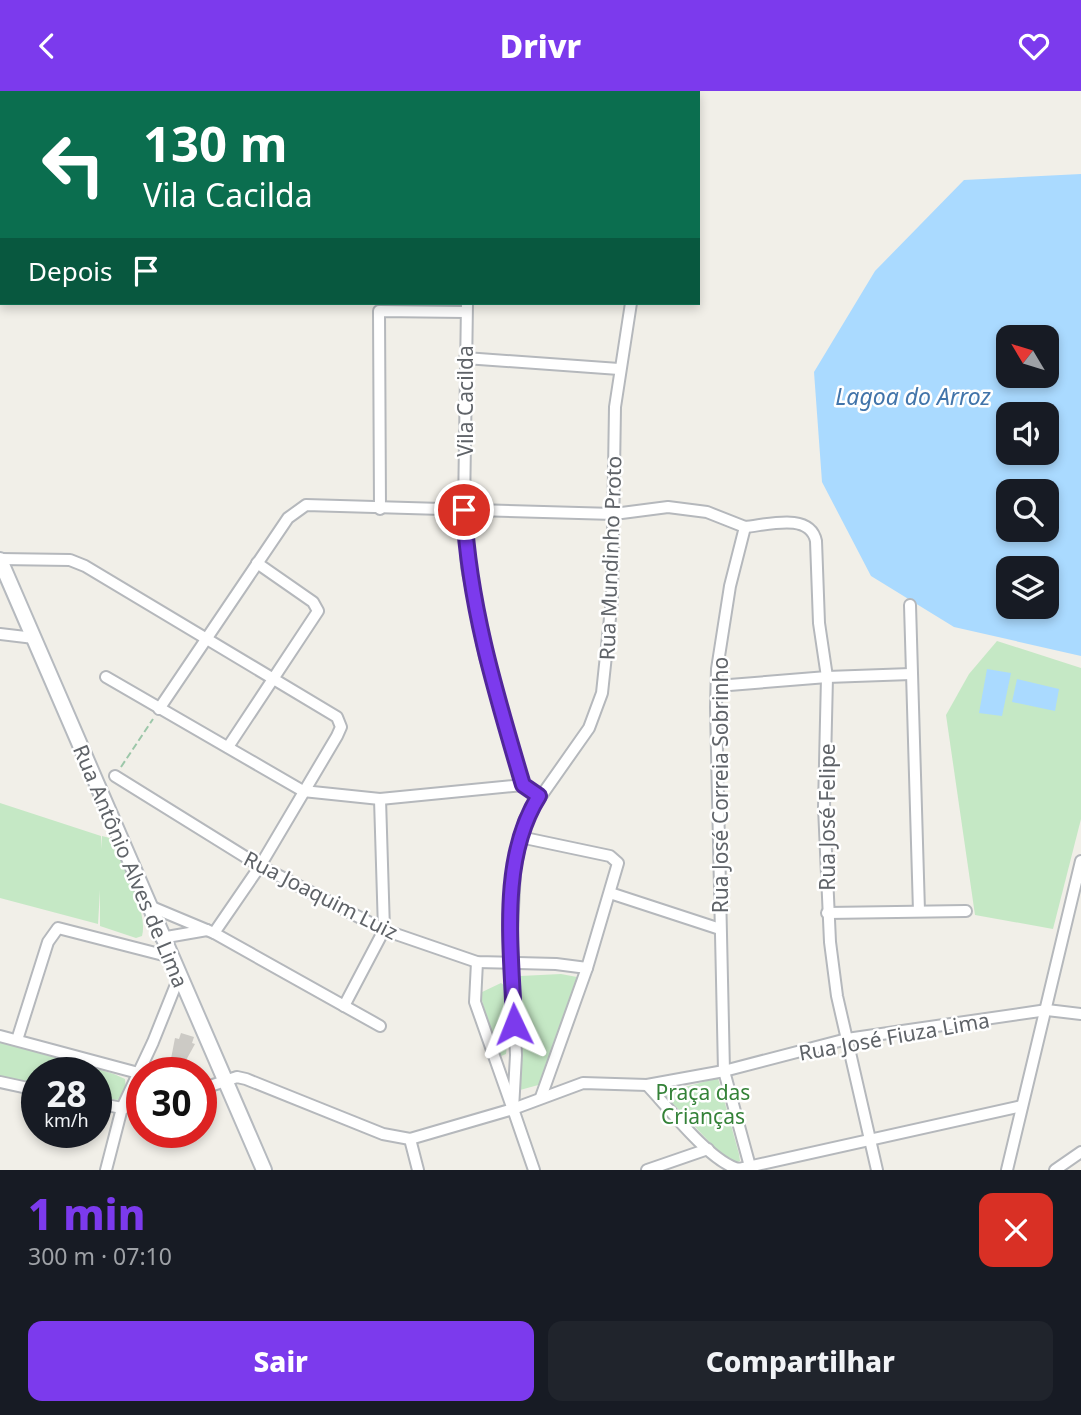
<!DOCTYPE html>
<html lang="pt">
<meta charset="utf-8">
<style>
body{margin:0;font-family:"Noto Sans",sans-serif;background:#20242c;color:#f1f3f6;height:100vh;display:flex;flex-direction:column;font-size:26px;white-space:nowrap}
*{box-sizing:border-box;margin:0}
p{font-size:23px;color:#9ea1a6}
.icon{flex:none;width:38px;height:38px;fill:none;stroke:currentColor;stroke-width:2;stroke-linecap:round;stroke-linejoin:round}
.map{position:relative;height:1079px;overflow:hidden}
.drawer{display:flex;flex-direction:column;background:#171b24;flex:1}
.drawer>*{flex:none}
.banner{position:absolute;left:0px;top:0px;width:700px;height:214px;box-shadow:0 4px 10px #0003;background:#0b6e4f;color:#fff;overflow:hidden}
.needle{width:46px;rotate:308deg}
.buttons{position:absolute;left:996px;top:234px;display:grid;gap:14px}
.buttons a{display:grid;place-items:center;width:63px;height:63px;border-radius:14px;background:#171b24;box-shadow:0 4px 10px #0003;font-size:35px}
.speed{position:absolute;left:21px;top:966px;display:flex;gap:14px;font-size:35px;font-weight:700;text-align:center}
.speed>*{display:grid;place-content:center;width:91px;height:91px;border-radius:50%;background:#171b24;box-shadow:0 4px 10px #0003;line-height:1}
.speed small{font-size:18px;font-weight:400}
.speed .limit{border:10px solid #d22;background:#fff;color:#111}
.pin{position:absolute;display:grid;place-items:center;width:60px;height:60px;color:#fff;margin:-30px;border:4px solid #fff;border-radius:50%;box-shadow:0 2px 7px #0007}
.me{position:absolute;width:77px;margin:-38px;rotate:358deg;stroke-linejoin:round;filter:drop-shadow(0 0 5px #0008)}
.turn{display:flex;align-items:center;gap:24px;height:147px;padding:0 28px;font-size:32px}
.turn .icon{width:91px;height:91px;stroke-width:2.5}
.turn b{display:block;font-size:49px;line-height:60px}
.then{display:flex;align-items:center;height:66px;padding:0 28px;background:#0003;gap:14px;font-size:26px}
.round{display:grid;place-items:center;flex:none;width:74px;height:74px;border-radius:14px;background:#20242c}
.headline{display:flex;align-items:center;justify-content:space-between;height:119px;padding:0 28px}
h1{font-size:42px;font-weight:800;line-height:52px;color:#7c3aed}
.action{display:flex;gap:14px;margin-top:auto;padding:14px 28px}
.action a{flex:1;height:80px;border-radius:14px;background:#7c3aed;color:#fff;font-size:28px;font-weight:800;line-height:80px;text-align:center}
.action a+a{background:#20242c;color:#f1f3f6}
header{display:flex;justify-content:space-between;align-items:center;height:91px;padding:0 28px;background:#7c3aed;color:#fff;font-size:32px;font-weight:800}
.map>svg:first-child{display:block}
</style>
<header><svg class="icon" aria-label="back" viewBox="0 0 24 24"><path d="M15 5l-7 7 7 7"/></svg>Drivr<svg class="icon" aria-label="heart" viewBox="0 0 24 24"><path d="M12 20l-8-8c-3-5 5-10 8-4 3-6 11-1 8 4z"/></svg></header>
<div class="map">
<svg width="1081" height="1079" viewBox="0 0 1081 1079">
<rect width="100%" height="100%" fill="#f1efe8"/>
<!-- green -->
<g fill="#c5e8c5">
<polygon points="997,550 1081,577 1081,728 1053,838 975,824 946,624 969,583"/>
<path d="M0 712 101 745V758L102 745 110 747C122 767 149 824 142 845L136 847 100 835V799L98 833 0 807Z"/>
<polygon points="561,883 577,886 542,993 520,999 520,885"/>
<polygon points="501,892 505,895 507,954 506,963 501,965 493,951 480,902"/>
<polygon points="0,949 114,983 125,988 126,1000 121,1009 96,1008 96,982 37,982 37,994 0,986"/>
<polygon points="718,987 739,1063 740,1070 736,1072 718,1060 663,1002"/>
</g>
<!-- water -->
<g fill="#aadaff" fill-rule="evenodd">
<path d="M1081 83V565L954 536 871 485 822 391 814 281 875 180 964 89ZM1008 247H1046V285H1008ZM1008 324H1046V362H1008ZM1008 401H1046V439H1008ZM1008 478H1046V516H1008Z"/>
<polygon points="987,578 1011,582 1002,625 979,622"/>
<polygon points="1017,588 1059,598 1055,620 1012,611"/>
</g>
<!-- building -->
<polygon fill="#cccac5" points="181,942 194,946 192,952 195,953 179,982 169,978 175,947 179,948"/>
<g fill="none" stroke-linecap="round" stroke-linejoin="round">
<defs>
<g id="street">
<polyline points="618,0 618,2"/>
<polyline points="477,2 477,0"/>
<polyline points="467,212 464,419 467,476 485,566 523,694"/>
<polyline points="465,267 619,278"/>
<polyline points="380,418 379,220 466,221"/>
<path d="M745 436C767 434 810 421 816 450L819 532 827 586 824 716 830 851 837 905 877 1079"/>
<polyline points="0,468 70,469 85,475 337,626 341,636 337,645 260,775 214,842"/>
<polyline points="910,514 919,820"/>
<polyline points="0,543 34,547"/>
<polyline points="106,586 303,700 380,708 523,694 539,705"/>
<polyline points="717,595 827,586 911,583"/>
<polyline points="159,618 288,427 306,414 614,423 668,416 707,421 745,436 730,495 717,578 716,616 724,980 751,1079"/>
<polyline points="228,656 318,520 313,511 257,472"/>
<polyline points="115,685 260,775 384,839 477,871 556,873 587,877"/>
<polyline points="520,746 610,765 618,772 587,877 541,1006"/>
<polyline points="610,802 720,838"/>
<polyline points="147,814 214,842 380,935"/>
<polyline points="827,822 966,820"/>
<polyline points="161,847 207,839"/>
<polyline points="477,871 475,911 511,1013"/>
<polyline points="344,915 384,839 380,708"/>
<polyline points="0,945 142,983"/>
<polyline points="17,949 48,851 58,837 171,866"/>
<polyline points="0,991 37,999"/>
<path d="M647 994C668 1016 711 1072 739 1078L1022 1015"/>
<polyline points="201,998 237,986 246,988 383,1043 410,1048 513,1018 583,992 647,994 724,980 847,948 1047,919 1081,923"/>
<polyline points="96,1012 122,1017 142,1015"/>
<polyline points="410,1048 418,1079"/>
<polyline points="106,1079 122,1017 153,951 179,886"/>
<polyline points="534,1079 513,1018 516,964 511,857 515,779 525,728 589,637 602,602 612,508 615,316 631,212"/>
<polyline points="647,1079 708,1058"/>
<polyline points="1007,1079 1081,770"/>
<polyline points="1055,1079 1081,1061"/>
</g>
<polyline id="secondary" points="0,469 264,1079"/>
</defs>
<!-- street casing -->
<use href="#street" stroke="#b5b8bc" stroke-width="14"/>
<!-- secondary casing -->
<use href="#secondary" stroke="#b6babf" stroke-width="18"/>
<!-- path -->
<polyline stroke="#9cc7a9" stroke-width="2" stroke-dasharray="7 3.5" stroke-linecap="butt" points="121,676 153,628"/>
<!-- street -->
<use href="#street" stroke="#fff" stroke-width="10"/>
<!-- secondary -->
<use href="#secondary" stroke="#fff" stroke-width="14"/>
</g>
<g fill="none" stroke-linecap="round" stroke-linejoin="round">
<defs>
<path id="route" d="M464 419C469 515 496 603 523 694L539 705C498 770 512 860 514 933"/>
</defs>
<!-- route casing -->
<use href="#route" stroke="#51269a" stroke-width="18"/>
<!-- route -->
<use href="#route" stroke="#7c3aed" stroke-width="12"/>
</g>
<g text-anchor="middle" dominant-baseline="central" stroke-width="5" stroke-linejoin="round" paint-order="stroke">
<!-- street labels -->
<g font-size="21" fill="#5f6368" stroke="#fff">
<text transform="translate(465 310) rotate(-90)">Vila Cacilda</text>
<text transform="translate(610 467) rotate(-88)">Rua Mundinho Proto</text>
<text transform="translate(720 694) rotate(-90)">Rua José Correia Sobrinho</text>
<text transform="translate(827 726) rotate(-90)">Rua José Felipe</text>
<text transform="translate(131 775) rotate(67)">Rua Antônio Alves de Lima</text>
<text transform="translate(321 804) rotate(27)">Rua Joaquim Luiz</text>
<text transform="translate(894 945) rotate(-10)">Rua José Fiuza Lima</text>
</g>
<!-- park labels -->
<g font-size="21" fill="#348238" stroke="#fff">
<text x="703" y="1001">Praça das<tspan x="703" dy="24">Crianças</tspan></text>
</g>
<!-- water labels -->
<g font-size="23" font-style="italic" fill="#4174aa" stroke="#fff">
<text x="913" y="305">Lagoa do Arroz</text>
</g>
</g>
</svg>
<div class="buttons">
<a><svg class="needle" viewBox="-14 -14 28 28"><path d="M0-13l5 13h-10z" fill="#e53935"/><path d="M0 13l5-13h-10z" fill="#9ea1a6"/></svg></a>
<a><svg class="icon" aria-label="sound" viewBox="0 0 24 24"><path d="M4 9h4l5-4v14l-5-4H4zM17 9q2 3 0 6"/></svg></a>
<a><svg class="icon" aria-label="search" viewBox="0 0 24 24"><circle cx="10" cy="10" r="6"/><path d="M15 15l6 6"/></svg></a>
<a><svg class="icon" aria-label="layers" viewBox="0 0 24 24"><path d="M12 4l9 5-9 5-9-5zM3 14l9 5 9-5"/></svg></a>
</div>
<div class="speed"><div>28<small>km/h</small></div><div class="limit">30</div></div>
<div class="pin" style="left:464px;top:419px;background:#d93025"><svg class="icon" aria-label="arrive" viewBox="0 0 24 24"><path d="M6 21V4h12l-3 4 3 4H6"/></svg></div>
<svg class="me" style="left:514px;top:933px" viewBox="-20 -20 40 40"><path d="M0-17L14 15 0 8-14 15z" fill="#7c3aed" stroke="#fff" stroke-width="4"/></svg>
<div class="banner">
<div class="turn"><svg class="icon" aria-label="left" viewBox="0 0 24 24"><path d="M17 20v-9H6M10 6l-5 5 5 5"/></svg><div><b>130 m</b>Vila Cacilda</div></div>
<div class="then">Depois<svg class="icon" aria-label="arrive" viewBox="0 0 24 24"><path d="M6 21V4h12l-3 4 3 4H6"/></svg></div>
</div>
</div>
<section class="drawer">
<div class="headline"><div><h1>1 min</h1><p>300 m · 07:10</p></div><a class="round" style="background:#d93025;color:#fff"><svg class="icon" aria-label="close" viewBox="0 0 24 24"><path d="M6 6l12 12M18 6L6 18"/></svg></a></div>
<div class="action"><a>Sair</a><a>Compartilhar</a></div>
</section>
